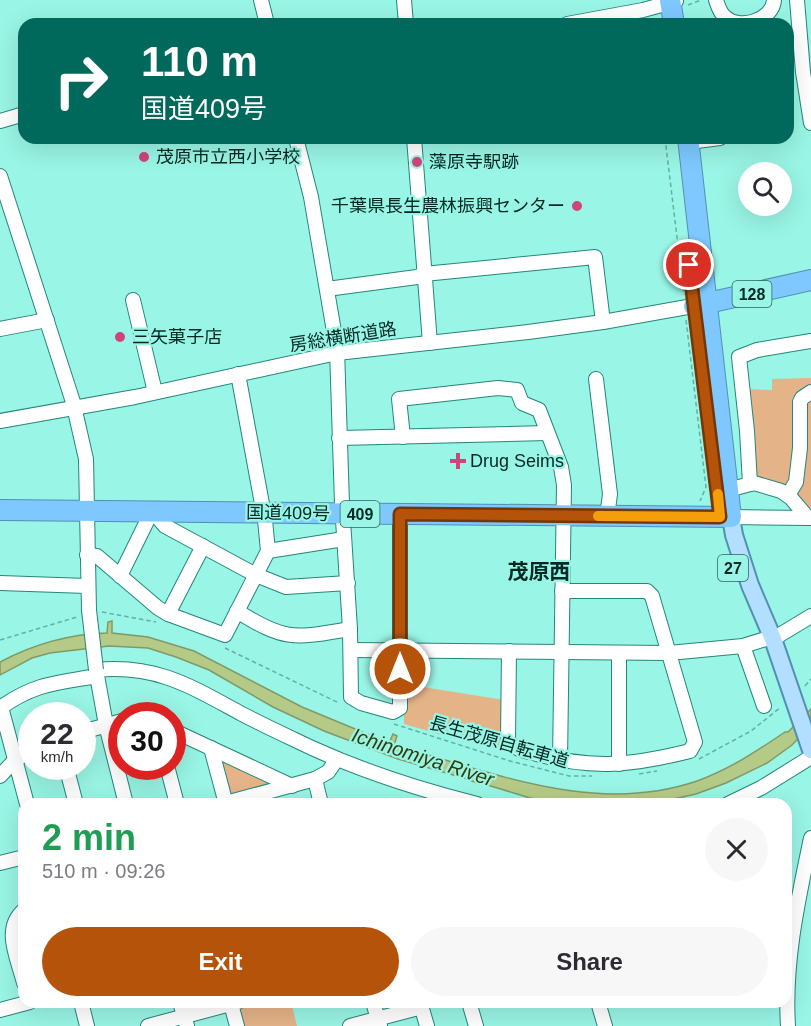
<!DOCTYPE html>
<meta charset="utf-8">
<style>
body{margin:0;font-family:Helvetica,"Noto Sans JP",sans-serif;background:#f7f7f7;color:#2b2b33;height:100vh;display:flex;flex-direction:column;font-size:22px;white-space:nowrap}
*{box-sizing:border-box;margin:0}
p{font-size:20px;color:#7c7c81}
.icon{flex:none;width:33px;height:33px;fill:none;stroke:currentColor;stroke-width:2;stroke-linecap:round;stroke-linejoin:round}
.map{position:relative;flex:1;overflow:hidden}
.side{position:absolute;left:18px;top:798px;width:774px;height:210px;display:flex;flex-direction:column;background:#fff;border-radius:18px;box-shadow:0 6px 24px #0002}
.side>*{flex:none}
.guide{position:absolute;left:18px;top:18px;width:776px;height:126px;border-radius:18px;box-shadow:0 6px 24px #0002;background:#00695c;color:#fff;overflow:hidden}
.buttons{position:absolute;left:738px;top:162px;display:grid;gap:12px}
.buttons a{display:grid;place-items:center;width:54px;height:54px;border-radius:50%;background:#fff;box-shadow:0 6px 24px #0002;font-size:30px}
.speed{position:absolute;left:18px;top:702px;display:flex;gap:12px;font-size:30px;font-weight:700;text-align:center}
.speed>*{display:grid;place-content:center;width:78px;height:78px;border-radius:50%;background:#fff;box-shadow:0 6px 24px #0002;line-height:1}
.speed small{font-size:15px;font-weight:400}
.speed .limit{border:9px solid #d22;background:#fff;color:#111}
.pin{position:absolute;display:grid;place-items:center;width:51px;height:51px;color:#fff;margin:-26px;border:3px solid #fff;border-radius:50%;box-shadow:0 2px 6px #0007}
.me{position:absolute;width:66px;margin:-33px;rotate:0deg;stroke-linejoin:round;filter:drop-shadow(0 0 4px #0008)}
.turn{display:flex;align-items:center;gap:21px;height:126px;padding:0 24px;font-size:27px}
.turn .icon{width:78px;height:78px;stroke-width:2.5}
.turn b{display:block;font-size:42px;line-height:51px}
.round{display:grid;place-items:center;flex:none;width:63px;height:63px;border-radius:32px;background:#f7f7f7}
.head{display:flex;align-items:center;justify-content:space-between;height:102px;padding:0 24px}
h1{font-size:36px;font-weight:600;line-height:45px;color:#1e9e55}
.cta{display:flex;gap:12px;margin-top:auto;padding:12px 24px}
.cta a{flex:1;height:69px;border-radius:36px;background:#b45309;color:#fff;font-size:24px;font-weight:600;line-height:69px;text-align:center}
.cta a+a{background:#f7f7f7;color:#2b2b33}
.map>svg:first-child{display:block}
</style>
<div class="map">
<svg width="811" height="1026" viewBox="0 0 811 1026">
<rect width="100%" height="100%" fill="#99f5e5"/>
<!-- green -->
<g fill="#e5b388">
<polygon points="811,378 811,389 797,422 789,487 754,481 745,389 772,390 772,379"/>
<polygon points="811,394 811,507 802,507 795,491 802,401"/>
<polygon points="404,684 504,700 503,748 439,734 404,724"/>
<polygon points="222,757 276,782 274,786 230,799 216,759"/>
<polygon points="256,1002 291,1002 297,1026 241,1026 238,1007"/>
</g>
<!-- water -->
<path fill="#b6ca87" stroke="#7f9a69" stroke-width="1.5" d="M112 621V633L148 637 194 651 302 707 389 743 393 734 397 736 394 745C492 772 595 816 697 781 730 769 757 751 785 732H788L811 709V725L792 745 767 763 726 783 696 794 660 802 564 804 530 798 481 783 479 784 467 779 398 759 324 731 273 707 209 670 176 657 148 648 109 646 50 653 32 658 0 675V662C34 644 68 634 107 633L108 622Z"/>
<g fill="none" stroke-linecap="round" stroke-linejoin="round">
<defs>
<g id="minor">
<polyline points="261,0 267,24"/>
<polyline points="404,0 406,24"/>
<path d="M716 0C718 6 720 13 725 17 739 31 773 20 774 0"/>
<polyline points="797,0 803,72 811,123"/>
<polyline points="567,24 643,10 676,1"/>
<polyline points="0,121 24,114"/>
<polyline points="296,138 311,197 337,349 342,504 350,629 351,697 361,703 393,712 400,708 400,514"/>
<polyline points="414,138 430,343"/>
<polyline points="689,142 720,138"/>
<polyline points="0,176 73,402 86,459 89,610"/>
<polyline points="327,289 417,277 424,274 595,257 603,322"/>
<polyline points="133,300 155,392"/>
<polyline points="0,329 47,320"/>
<polyline points="596,379 610,494 607,517"/>
<polyline points="0,421 135,397 337,353 528,332 603,322 693,306"/>
<polyline points="403,437 399,399 498,388 517,390 522,403 539,410 561,467 564,485 560,760"/>
<polyline points="339,438 547,433"/>
<polyline points="750,484 747,431 739,357 757,350 811,341"/>
<polyline points="728,490 754,483 781,491 791,498 808,518"/>
<polyline points="788,495 796,482 800,448 800,402 802,398 811,392"/>
<polyline points="152,511 165,526 256,575 286,587 348,583"/>
<polyline points="731,517 811,518"/>
<polyline points="268,551 344,539"/>
<polyline points="87,555 97,556 158,608 168,614 225,635 268,551 265,520 238,374"/>
<polyline points="120,576 152,511"/>
<polyline points="0,583 87,586"/>
<path d="M237 611C286 642 295 638 350 629"/>
<polyline points="168,614 203,546"/>
<polyline points="773,639 811,616"/>
<polyline points="743,646 764,706"/>
<polyline points="351,650 669,653 743,646 772,637"/>
<path d="M509 651 508 741C516 750 526 751 537 754 593 770 634 765 690 751L695 742 652 596 647 591H562"/>
<polyline points="1,707 27,804"/>
<path d="M0 708C35 683 57 683 97 676"/>
<polyline points="172,730 292,786"/>
<polyline points="82,732 122,721"/>
<polyline points="211,748 226,804"/>
<polyline points="619,764 619,653"/>
<polyline points="66,766 76,804"/>
<polyline points="167,766 177,804"/>
<polyline points="0,776 15,760 32,751"/>
<polyline points="315,779 328,772 337,759"/>
<path d="M126 804 106 725 96 670C157 664 192 687 242 714 265 726 289 737 312 748 365 772 421 790 477 804"/>
<polyline points="222,804 315,779 321,804"/>
<polyline points="728,804 761,788 811,757"/>
<polyline points="0,863 24,857"/>
<path d="M24 910C2 929 18 958 24 983"/>
<polyline points="81,1002 87,1026"/>
<polyline points="180,1002 187,1026"/>
<polyline points="373,1002 380,1026"/>
<polyline points="420,1002 427,1026"/>
<polyline points="469,1002 476,1026"/>
<polyline points="598,1002 605,1026"/>
<polyline points="231,1004 237,1026"/>
<polyline points="0,1010 30,1002"/>
<polyline points="148,1026 238,1002"/>
<polyline points="350,1026 422,1007"/>
<path d="M788 1026C784 962 798 900 811 838"/>
</g>
<polyline id="major" points="731,517 734,535 750,585 773,639 811,750"/>
<g id="highway">
<polyline points="670,0 674,24"/>
<polyline points="694,306 811,280"/>
<polyline points="0,510 731,517 688,138"/>
</g>
</defs>
<!-- minor casing -->
<use href="#minor" stroke="#23877a" stroke-width="16"/>
<!-- major casing -->
<use href="#major" stroke="#5290b2" stroke-width="20"/>
<!-- highway casing -->
<use href="#highway" stroke="#5290b2" stroke-width="22"/>
<!-- path -->
<g stroke="#65b0a4" stroke-width="1.5" stroke-dasharray="4.5 3" stroke-linecap="butt">
<polyline points="688,5 701,0"/>
<polyline points="665,138 684,295"/>
<polyline points="686,320 706,487 700,501"/>
<polyline points="102,612 156,622"/>
<polyline points="0,640 77,617"/>
<polyline points="225,648 339,703"/>
<polyline points="805,686 811,679"/>
<polyline points="394,724 510,761 569,776 592,776"/>
<polyline points="699,759 751,731 781,707"/>
<polyline points="639,774 657,771"/>
</g>
<!-- minor -->
<use href="#minor" stroke="#fff" stroke-width="14"/>
<!-- major -->
<use href="#major" stroke="#b2deff" stroke-width="16"/>
<!-- highway -->
<use href="#highway" stroke="#7ec8ff" stroke-width="20"/>
<defs>
<polyline id="minor-bridge" points="89,610 96,670"/>
</defs>
<!-- minor-bridge casing -->
<use href="#minor-bridge" stroke="#23877a" stroke-width="16" stroke-linecap="butt"/>
<!-- minor-bridge -->
<use href="#minor-bridge" stroke="#fff" stroke-width="14"/>
</g>
<g fill="none" stroke-linecap="round" stroke-linejoin="round">
<defs>
<polyline id="route" points="400,669 400,514 720,517 689,265"/>
</defs>
<!-- route casing -->
<use href="#route" stroke="#753606" stroke-width="15"/>
<!-- route -->
<use href="#route" stroke="#b45309" stroke-width="10"/>
<!-- slow -->
<polyline stroke="#f59e0b" stroke-width="10" points="598,516 720,517 718,494"/>
</g>
<!-- markers -->
<g fill="#d04478" stroke="#99f5e5" stroke-width="2">
<circle cx="144" cy="157" r="6"/>
<circle cx="417" cy="162" r="6"/>
<circle cx="577" cy="206" r="6"/>
<circle cx="120" cy="337" r="6"/>
<path d="M455 452h6v6h6v6h-6v6h-6v-6h-6v-6h6z"/>
</g>
<g text-anchor="middle" dominant-baseline="central" stroke-width="4.5" stroke-linejoin="round" paint-order="stroke">
<!-- shield labels -->
<g fill="#99f5e5" stroke="#2e665e" stroke-width="1.5">
<rect x="732.5" y="281" width="39" height="26" rx="4.5"/>
<rect x="340.5" y="501" width="39" height="26" rx="4.5"/>
<rect x="718" y="555" width="30" height="26" rx="4.5"/>
</g>
<g font-size="16" font-weight="bold" fill="#002924">
<text x="752" y="294">128</text>
<text x="360" y="514">409</text>
<text x="733" y="568">27</text>
</g>
<!-- poi labels -->
<g font-size="18" fill="#002924" stroke="#99f5e5" text-anchor="start">
<text x="156" y="157">茂原市立西小学校</text>
<text x="429" y="162">藻原寺駅跡</text>
<text x="565" y="206" text-anchor="end">千葉県長生農林振興センター</text>
<text x="132" y="337">三矢菓子店</text>
<text x="470" y="461">Drug Seims</text>
</g>
<!-- street labels -->
<g font-size="18" fill="#002924" stroke="#99f5e5">
<text transform="translate(343 337) rotate(-9)">房総横断道路</text>
<text transform="translate(288 513) rotate(1)">国道409号</text>
<text transform="translate(499 742) rotate(16)">長生茂原自転車道</text>
</g>
<!-- water labels -->
<g font-size="20" font-style="italic" fill="#313d0a" stroke="#99f5e5">
<text transform="translate(423 757) rotate(18)">Ichinomiya River</text>
</g>
<!-- quarter labels -->
<g font-size="21" font-weight="bold" fill="#002924" stroke="#99f5e5">
<text x="539" y="571">茂原西</text>
</g>
</g>
</svg>
<div class="buttons">
<a><svg class="icon" aria-label="search" viewBox="0 0 24 24"><circle cx="10" cy="10" r="6"/><path d="M15 15l6 6"/></svg></a>
</div>
<div class="speed"><div>22<small>km/h</small></div><div class="limit">30</div></div>
<div class="pin" style="left:689px;top:265px;background:#d93025"><svg class="icon" aria-label="arrive" viewBox="0 0 24 24"><path d="M6 21V4h12l-3 4 3 4H6"/></svg></div>
<svg class="me" style="left:400px;top:669px" viewBox="-20 -20 40 40"><circle r="17" fill="#b45309" stroke="#fff" stroke-width="3"/><path d="M0-11L8 9 0 5-8 9z" fill="#fff"/></svg>
<div class="guide">
<div class="turn"><svg class="icon" aria-label="right" viewBox="0 0 24 24"><path d="M7 20v-9h11M14 6l5 5-5 5"/></svg><div><b>110 m</b>国道409号</div></div>
</div>
<section class="side">
<div class="head"><div><h1>2 min</h1><p>510 m · 09:26</p></div><a class="round"><svg class="icon" aria-label="close" viewBox="0 0 24 24"><path d="M6 6l12 12M18 6L6 18"/></svg></a></div>
<div class="cta"><a>Exit</a><a>Share</a></div>
</section>
</div>
